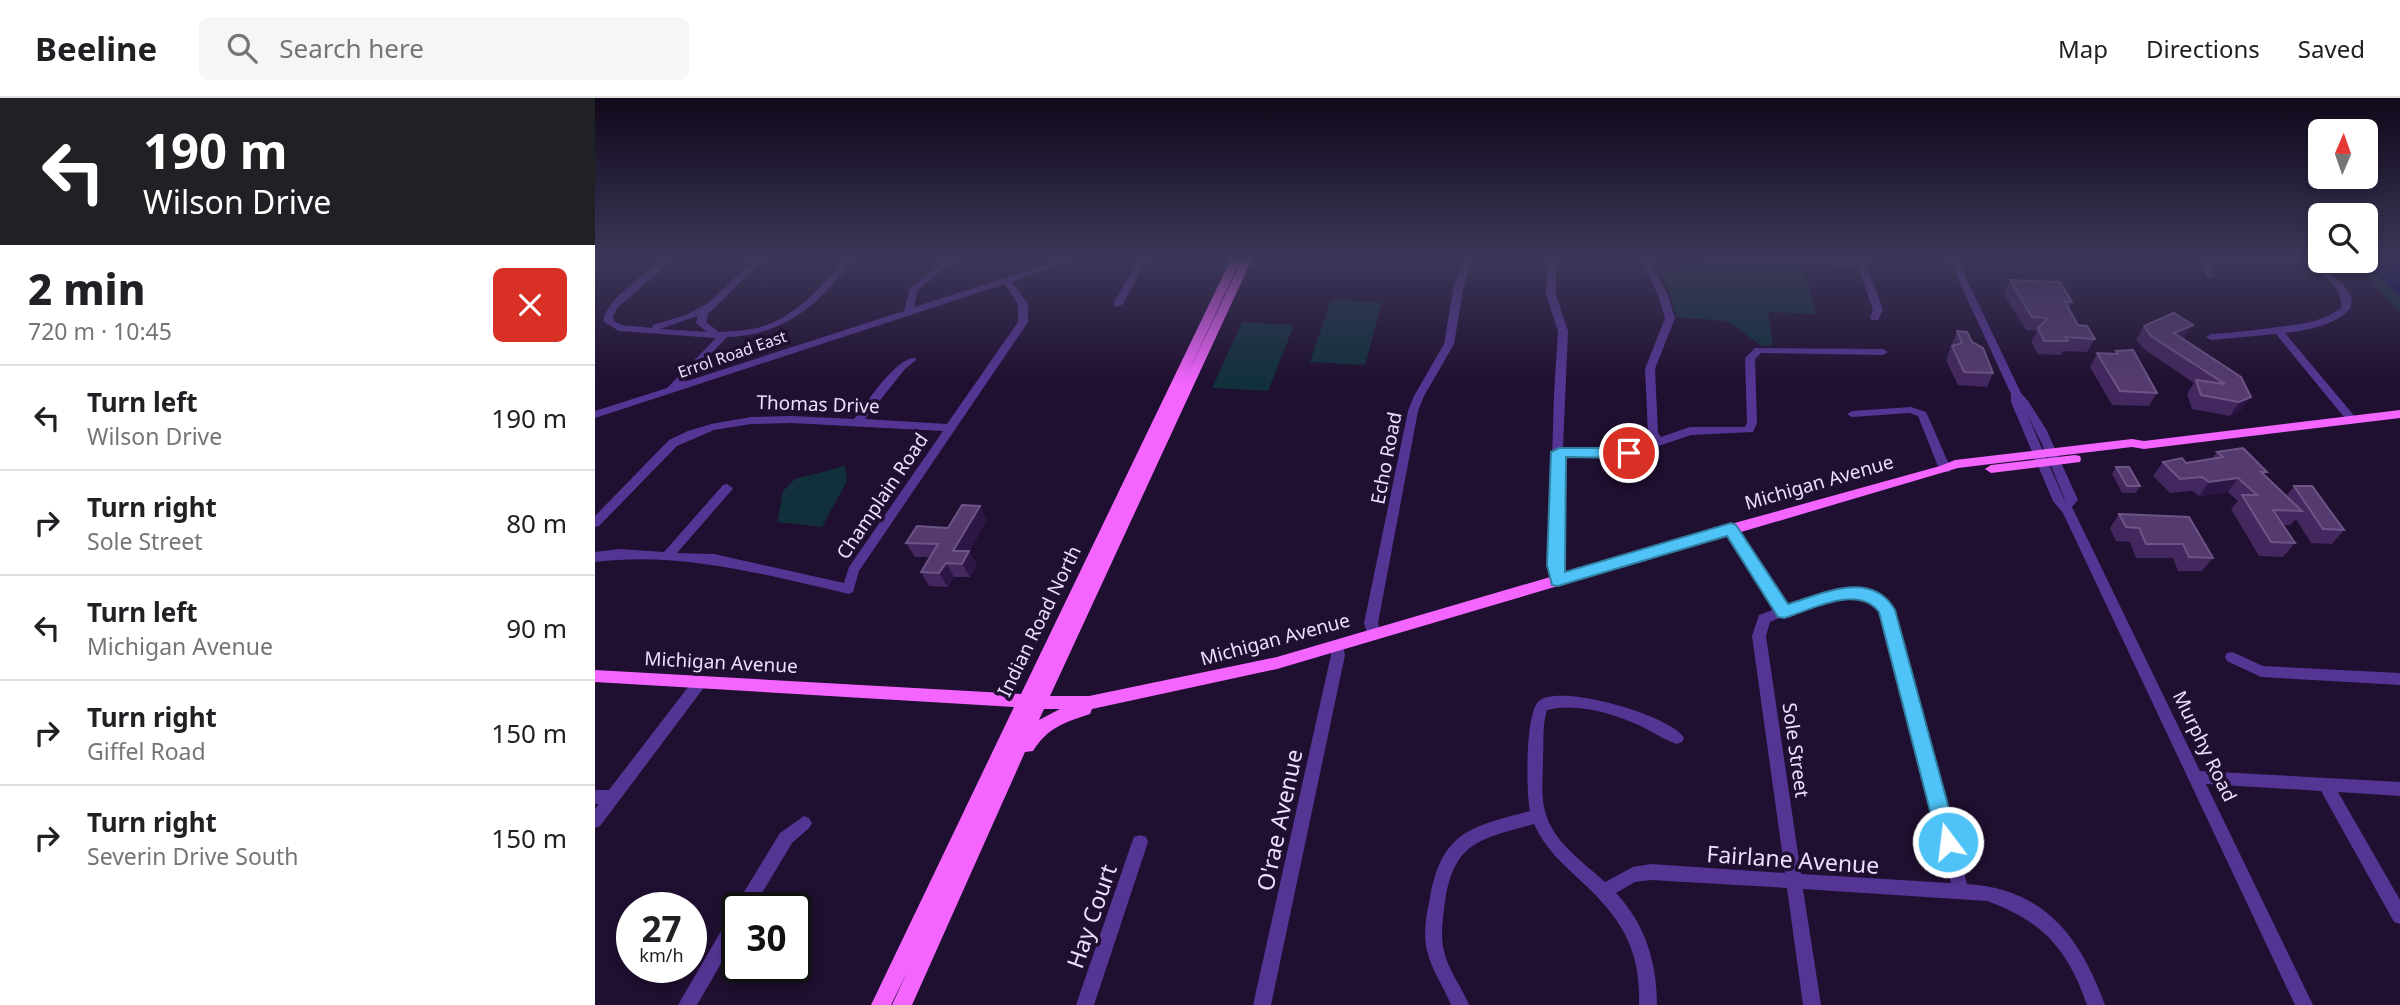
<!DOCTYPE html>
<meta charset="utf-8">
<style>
body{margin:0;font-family:"Noto Sans",sans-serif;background:#f6f6f6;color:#202124;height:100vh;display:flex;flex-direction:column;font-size:26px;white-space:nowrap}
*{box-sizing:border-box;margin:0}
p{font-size:23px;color:#757577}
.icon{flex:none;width:38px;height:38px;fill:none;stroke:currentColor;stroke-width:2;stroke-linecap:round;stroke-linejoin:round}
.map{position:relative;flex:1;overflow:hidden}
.side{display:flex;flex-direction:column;background:#fff;width:595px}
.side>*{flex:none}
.hud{background:#202124;color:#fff;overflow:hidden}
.needle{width:46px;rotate:2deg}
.tools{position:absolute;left:1713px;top:21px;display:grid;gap:14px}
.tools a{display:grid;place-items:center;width:70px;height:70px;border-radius:10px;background:#fff;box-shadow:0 4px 10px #0003;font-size:35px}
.speed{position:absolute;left:21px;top:794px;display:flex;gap:14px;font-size:35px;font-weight:700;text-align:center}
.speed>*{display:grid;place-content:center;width:91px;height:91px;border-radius:50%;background:#fff;box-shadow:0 4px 10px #0003;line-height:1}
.speed small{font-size:18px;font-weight:400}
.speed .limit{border:4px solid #111;border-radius:10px;background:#fff;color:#111}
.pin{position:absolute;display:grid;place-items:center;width:60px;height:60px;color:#fff;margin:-30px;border:4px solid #fff;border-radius:50%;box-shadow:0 2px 7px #0007}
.me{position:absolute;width:77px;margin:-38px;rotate:345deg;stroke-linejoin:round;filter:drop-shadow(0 0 5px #0008)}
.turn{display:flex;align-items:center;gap:24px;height:147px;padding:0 28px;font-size:32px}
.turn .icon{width:91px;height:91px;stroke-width:2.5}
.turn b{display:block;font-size:49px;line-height:60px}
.round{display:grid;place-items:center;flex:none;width:74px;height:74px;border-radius:10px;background:#f6f6f6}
.summary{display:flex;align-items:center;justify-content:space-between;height:119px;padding:0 28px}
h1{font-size:42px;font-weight:800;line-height:52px}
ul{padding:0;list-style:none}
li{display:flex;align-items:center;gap:21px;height:105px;padding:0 28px;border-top:2px solid #e0e0e0}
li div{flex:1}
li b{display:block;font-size:26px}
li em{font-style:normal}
header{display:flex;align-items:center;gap:42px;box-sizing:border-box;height:98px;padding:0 35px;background:#fff;border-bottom:2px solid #e0e0e0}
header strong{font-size:33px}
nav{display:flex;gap:38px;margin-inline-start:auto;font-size:24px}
.search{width:490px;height:63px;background:#f6f6f6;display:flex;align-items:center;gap:18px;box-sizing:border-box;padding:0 24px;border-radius:10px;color:#757577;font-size:26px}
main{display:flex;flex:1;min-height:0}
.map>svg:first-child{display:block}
</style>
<header>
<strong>Beeline</strong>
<div class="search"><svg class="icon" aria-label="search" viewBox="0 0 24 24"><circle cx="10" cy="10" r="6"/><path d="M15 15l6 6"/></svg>Search here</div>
<nav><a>Map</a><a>Directions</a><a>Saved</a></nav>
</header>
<main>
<section class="side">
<div class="hud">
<div class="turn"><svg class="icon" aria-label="left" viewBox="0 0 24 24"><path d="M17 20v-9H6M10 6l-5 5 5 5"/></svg><div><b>190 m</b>Wilson Drive</div></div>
</div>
<div class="summary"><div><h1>2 min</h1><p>720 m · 10:45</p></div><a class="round" style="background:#d93025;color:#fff"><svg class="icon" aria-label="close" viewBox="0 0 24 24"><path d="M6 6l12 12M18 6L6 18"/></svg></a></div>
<ul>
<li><svg class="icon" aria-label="left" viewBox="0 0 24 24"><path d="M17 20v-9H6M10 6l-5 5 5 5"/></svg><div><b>Turn left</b><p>Wilson Drive</p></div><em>190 m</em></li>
<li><svg class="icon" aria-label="right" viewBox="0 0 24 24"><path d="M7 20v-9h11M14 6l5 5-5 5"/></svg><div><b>Turn right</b><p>Sole Street</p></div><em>80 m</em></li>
<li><svg class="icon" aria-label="left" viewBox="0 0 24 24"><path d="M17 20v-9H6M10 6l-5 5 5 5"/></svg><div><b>Turn left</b><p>Michigan Avenue</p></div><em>90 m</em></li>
<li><svg class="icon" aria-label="right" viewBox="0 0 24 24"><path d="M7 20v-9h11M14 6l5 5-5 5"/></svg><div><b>Turn right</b><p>Giffel Road</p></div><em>150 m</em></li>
<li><svg class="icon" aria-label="right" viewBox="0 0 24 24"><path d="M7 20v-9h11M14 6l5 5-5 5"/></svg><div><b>Turn right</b><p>Severin Drive South</p></div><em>150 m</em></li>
</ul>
</section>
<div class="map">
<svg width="1805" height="907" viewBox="0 0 1805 907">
<rect width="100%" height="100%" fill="#1f0f30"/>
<!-- green -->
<g fill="#11303b">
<polygon points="1192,159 1208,169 1221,216 1173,214 1178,247 1167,248 1132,223 1081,219 1075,194 1064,173 1143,160"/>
<polygon points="1771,159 1805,159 1805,214 1757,163 1771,163"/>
<polygon points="736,202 787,204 770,267 715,264"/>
<polygon points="647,224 699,227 673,293 617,290"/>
<polygon points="250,368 252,383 227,429 182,424 188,393 200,381"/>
</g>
<!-- water -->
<polygon fill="#050a53" points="1771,159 1805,159 1805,198 1767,163 1771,163"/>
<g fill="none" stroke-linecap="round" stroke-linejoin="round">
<!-- minor -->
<g fill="#553594" fill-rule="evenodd">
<path d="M72 159H81L23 209 18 218 19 223 27 227 57 230 58 227 91 217 113 205 162 159H171L113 216 111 224 124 234C135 233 146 233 157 231 199 223 225 189 252 159H261C225 204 193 237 132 239L89 284 309 213 315 190 354 159H363L322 193 319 209 475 159H487L417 184 433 206V224L264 473 258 494 254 496C171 477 86 453 0 464V454L24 451 69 454 128 387 132 386 138 390 136 393 82 455 119 456 249 485 254 469 348 333 196 325 156 326 119 332 82 348 4 428 0 429V418L74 342 93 333 116 326 156 319 196 318 259 321C271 306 301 259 320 260L321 262 310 271 270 321 352 326 423 224V206L410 186 0 320V313L72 290 121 240 24 233 9 224C6 204 57 171 72 159ZM103 218 101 225 112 234 65 231Z"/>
<polygon points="545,159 553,159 528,206 523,209 520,208 518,206"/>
<polygon points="871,159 879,159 869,187 859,246 829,298 823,313 783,525 786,537 784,541 774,541 769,525 813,313 819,298 849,246 859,187"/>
<polygon points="953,159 961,159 961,197 973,233 968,350 1027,352 1057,342 1053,335 1050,271 1070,220 1063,197 1044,159 1052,159 1073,197 1080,220 1060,271 1063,335 1066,339 1095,329 1150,329 1152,325 1150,260 1160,250 1288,251 1293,254 1288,257 1166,255 1160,261 1162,325 1158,334 1096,337 1028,360 968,358 966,467 969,482 967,485 959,485 954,467 959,295 963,233 951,197"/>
<polygon points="1196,159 1270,163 1288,212 1283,222 1277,222 1275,220 1278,212 1263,168 1212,166 1197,161"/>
<path d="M1353 159H1361L1426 295 1433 303 1451 331 1483 402 1477 409 1605 673 1805 684V698L1743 694 1805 802V826L1799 824 1726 693 1611 686 1718 907H1700L1468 415 1458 403 1416 304V296ZM1432 316 1447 346 1470 402 1469 401Z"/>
<path d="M1669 159H1715L1748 186 1757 200 1755 211C1738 228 1713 232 1690 235L1761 320 1762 322 1761 324H1753L1681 236 1616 242 1611 239 1616 236C1638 235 1661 232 1683 229 1705 226 1726 225 1746 210 1749 187 1725 176 1709 163L1621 166 1616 169 1620 177 1615 180 1612 179 1607 168 1619 160Z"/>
<polygon points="1316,309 1331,314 1332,316 1356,371 1354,374 1346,374 1344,371 1323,318 1315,315 1257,319 1252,316 1257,313"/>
<path d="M1136 427 1140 428 1191 507C1225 495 1269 477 1297 508L1372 786C1450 791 1485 839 1510 907H1492C1473 852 1448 823 1392 803L1208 791 1226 907H1208L1192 790 1056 782 1040 784 1021 795C1050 826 1062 864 1062 907H1044C1046 852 1027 821 987 784 968 766 950 751 939 726 886 741 859 743 850 804 848 820 845 837 849 853 853 872 867 889 874 907H856C849 889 837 873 832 853 828 836 831 817 835 800 847 733 876 729 935 713 931 695 930 614 944 603 965 585 1077 618 1089 640L1087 644 1082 646C1070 642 1059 635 1048 629 1020 616 983 604 952 612 947 628 949 644 948 660 948 677 946 693 949 709 955 742 986 762 1010 784L1038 769 1056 766 1190 775 1157 538 1164 517 1180 511 1130 431ZM1257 500 1272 502 1286 514 1356 785 1206 776 1171 538 1175 524C1200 513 1229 504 1257 500Z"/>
<polygon points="742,542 747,543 750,557 676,907 658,907 736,557 735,547 737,543"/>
<polygon points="1637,554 1668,568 1805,575 1805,587 1666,579 1632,563 1630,559 1632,555"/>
<polygon points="105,578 110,580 112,584 110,588 5,728 0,730 0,711 4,706 0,706 0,692 14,692 100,580"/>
<polygon points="209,718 214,720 217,725 214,730 197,745 158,810 142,810 142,812 141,810 143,804 185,735"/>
<polygon points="545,737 551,739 553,744 499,907 481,907 537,744 539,739"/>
<polygon points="142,814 142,838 102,907 83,907 136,816"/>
</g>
<!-- major -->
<g fill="#f465ff" fill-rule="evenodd">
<path d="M637 159H647L591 279 648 159H658L455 598H494L682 559 1136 426 1345 368 1360 362 1537 341 1549 343 1805 312V320L1549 351 1537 349 1363 370 682 571 497 611 495 616C470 624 452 630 438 653L430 654 317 907H297L312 874 296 907H276L419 609 0 584V572L426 596ZM449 611H465L444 622Z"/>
<polygon points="1480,357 1485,358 1486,361 1485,364 1396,375 1390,371 1396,367"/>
</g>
</g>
<!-- wall -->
<g fill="#43275f">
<polygon points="1415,182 1477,204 1474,210 1483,227 1500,241 1492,254 1468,253 1466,257 1443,256 1436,244 1442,233 1431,232 1409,196"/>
<polygon points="1549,228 1590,240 1588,241 1646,279 1646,312 1635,318 1597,311 1592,296 1599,285 1549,251 1541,242"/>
<polygon points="1362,233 1377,244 1398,275 1392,289 1363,287 1351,262"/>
<polygon points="1521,253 1562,295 1554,308 1517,307 1495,269 1502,255 1519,256"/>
<polygon points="1622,354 1672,374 1669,377 1691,398 1699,388 1749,432 1737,446 1716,445 1701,421 1695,427 1688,427 1700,445 1688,459 1664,458 1636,411 1643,403 1633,394 1604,398 1597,393 1575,395 1558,378 1568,364 1591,365 1617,361"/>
<polygon points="1521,369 1545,388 1541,395 1527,395 1517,376"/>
<polygon points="385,408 392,422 374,453 382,467 375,479 359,479 353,489 334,488 326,474 335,459 320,459 311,445 353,430"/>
<polygon points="1524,416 1618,460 1607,473 1583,473 1578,460 1541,460 1535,444 1521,443 1515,430"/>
</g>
<!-- shaded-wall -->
<g fill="#2d1545">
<polygon points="1598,227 1590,240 1570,249 1579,235"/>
<polygon points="1656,299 1646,312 1635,318 1644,304"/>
<polygon points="1643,380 1633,394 1604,398 1614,384"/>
<polygon points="385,408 392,422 366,466 358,453"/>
<polygon points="374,453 382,467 375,479 367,466"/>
<polygon points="351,465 359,479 353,489 344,475"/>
</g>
<!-- building -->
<g fill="#553a70" stroke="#6d5487" stroke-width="2">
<polygon points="1415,182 1465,184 1477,204 1470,204 1483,227 1492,228 1500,241 1470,239 1473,243 1449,243 1443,230 1453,220 1437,219"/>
<polygon points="1579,215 1598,227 1579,235 1646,279 1656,299 1644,304 1606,297 1601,282 1630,286 1556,238 1549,228"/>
<polygon points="1362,233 1372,234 1377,244 1388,250 1398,275 1369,274 1357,248 1367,245"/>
<polygon points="1538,252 1562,295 1525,293 1502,255 1523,256 1521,253"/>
<polygon points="1648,350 1672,374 1666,374 1707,413 1678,412 1700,445 1676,444 1647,397 1662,397 1643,380 1614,384 1607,379 1585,381 1568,364 1587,360 1591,365 1628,359 1622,354"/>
<polygon points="1521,369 1534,369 1545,388 1532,388"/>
<polygon points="1699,388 1717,388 1749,432 1728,431"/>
<polygon points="367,407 385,408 358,453 374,453 367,466 351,465 344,475 326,474 343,446 311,445 322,428 353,430"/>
<polygon points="1524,416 1594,419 1618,460 1594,459 1588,446 1551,446 1544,430 1531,429"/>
</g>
<!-- sky -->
<linearGradient id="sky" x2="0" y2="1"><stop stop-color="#11081a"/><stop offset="0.56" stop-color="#3c3759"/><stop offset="1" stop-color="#3c3759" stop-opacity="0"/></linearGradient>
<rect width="1805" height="286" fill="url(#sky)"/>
<!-- route -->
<path fill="#4fc3f7" stroke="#337fa1" stroke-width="2" d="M964 350H1034L1041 355 1034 360 971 359 970 474 1136 425 1141 427 1193 506C1227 496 1277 471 1300 512L1363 744 1360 751 1353 754 1346 751 1343 744 1284 514C1262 486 1216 512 1189 520L1183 519 1132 438 963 488 957 487 952 467 956 354Z"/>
<g text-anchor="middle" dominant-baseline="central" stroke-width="7" stroke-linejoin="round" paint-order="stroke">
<!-- far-street labels -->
<g font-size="16" fill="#ecdeff" stroke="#1f0f30">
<text transform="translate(137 256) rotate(-19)">Errol Road East</text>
</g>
<!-- street labels -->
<g font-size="19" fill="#ecdeff" stroke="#1f0f30">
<text transform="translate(223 306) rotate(2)">Thomas Drive</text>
<text transform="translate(791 360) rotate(-79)">Echo Road</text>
<text transform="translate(1224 384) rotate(-16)">Michigan Avenue</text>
<text transform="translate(287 398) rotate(-56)">Champlain Road</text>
<text transform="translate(444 523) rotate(-64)">Indian Road North</text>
<text transform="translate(680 541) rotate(-15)">Michigan Avenue</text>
<text transform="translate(126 564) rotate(3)">Michigan Avenue</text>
<text transform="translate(1610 648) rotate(64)">Murphy Road</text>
<text transform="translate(1201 652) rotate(82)">Sole Street</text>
</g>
<!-- near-street labels -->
<g font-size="23" fill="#ecdeff" stroke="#1f0f30">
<text transform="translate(684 722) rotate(-78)">O'rae Avenue</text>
<text transform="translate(1198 761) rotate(4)">Fairlane Avenue</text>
<text transform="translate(496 818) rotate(-71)">Hay Court</text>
</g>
</g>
</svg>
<div class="tools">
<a><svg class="needle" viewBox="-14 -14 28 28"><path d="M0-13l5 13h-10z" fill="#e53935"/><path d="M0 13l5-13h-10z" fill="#757577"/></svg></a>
<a><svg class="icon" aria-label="search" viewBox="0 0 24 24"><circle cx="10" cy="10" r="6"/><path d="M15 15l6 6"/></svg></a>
</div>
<div class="speed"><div>27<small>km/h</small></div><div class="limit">30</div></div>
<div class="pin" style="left:1034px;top:355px;background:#d93025"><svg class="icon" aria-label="arrive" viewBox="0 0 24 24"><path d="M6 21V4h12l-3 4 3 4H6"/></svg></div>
<svg class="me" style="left:1353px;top:744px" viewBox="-20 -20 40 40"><circle r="17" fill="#4fc3f7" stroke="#fff" stroke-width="3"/><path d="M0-11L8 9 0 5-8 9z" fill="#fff"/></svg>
</div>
</main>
